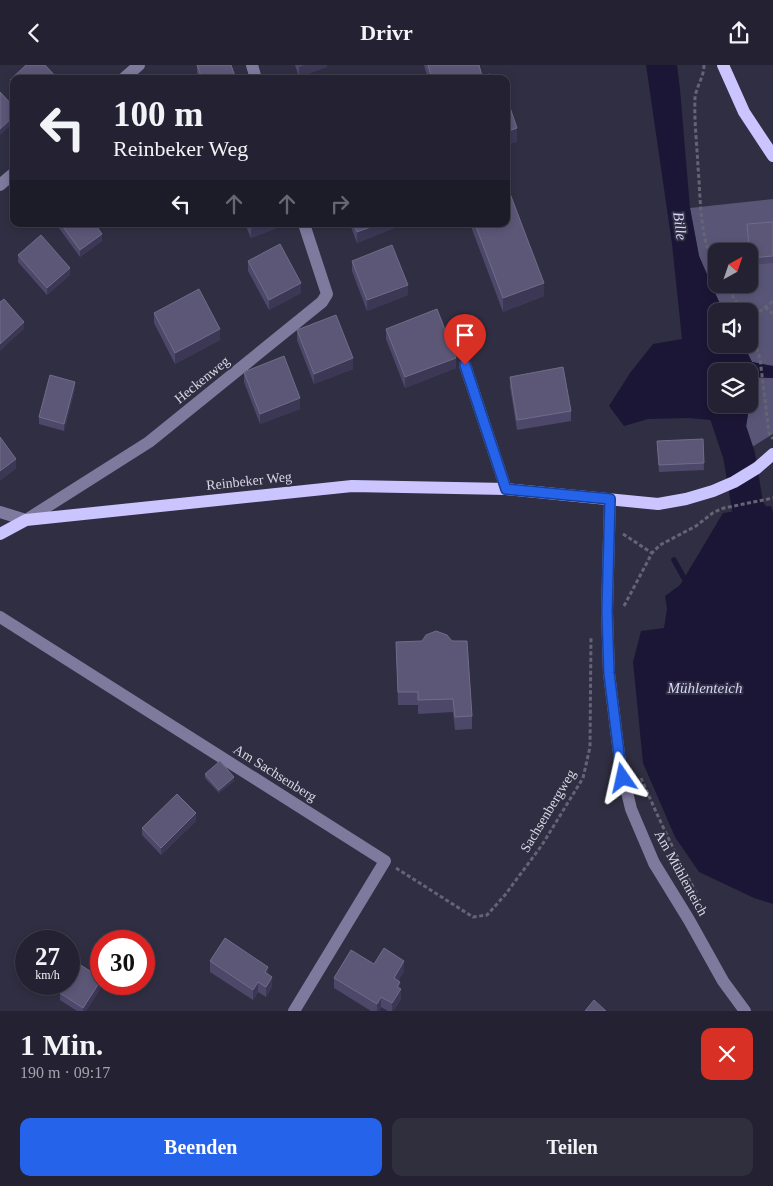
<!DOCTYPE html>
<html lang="de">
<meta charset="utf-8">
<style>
body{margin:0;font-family:"Times New Roman",serif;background:#302f3e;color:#f1f3f6;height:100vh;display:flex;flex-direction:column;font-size:19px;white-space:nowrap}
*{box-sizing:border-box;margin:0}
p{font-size:16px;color:#a3a4ac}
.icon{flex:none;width:28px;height:28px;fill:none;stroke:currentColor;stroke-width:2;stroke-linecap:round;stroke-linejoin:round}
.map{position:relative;height:946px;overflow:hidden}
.panel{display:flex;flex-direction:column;background:#242232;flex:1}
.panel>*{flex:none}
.hud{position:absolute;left:10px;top:10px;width:500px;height:152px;border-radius:10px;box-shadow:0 2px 8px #0003,0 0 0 1px #413f4d;background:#242232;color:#f1f3f6;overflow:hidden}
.needle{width:32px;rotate:40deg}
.tools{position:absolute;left:708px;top:178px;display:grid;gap:10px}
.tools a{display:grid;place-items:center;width:50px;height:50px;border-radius:10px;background:#242232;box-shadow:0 2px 8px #0003,0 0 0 1px #413f4d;font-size:25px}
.speed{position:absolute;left:15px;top:865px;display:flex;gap:10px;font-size:25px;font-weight:700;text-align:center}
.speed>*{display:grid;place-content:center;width:65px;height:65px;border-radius:50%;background:#242232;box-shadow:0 2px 8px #0003,0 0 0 1px #413f4d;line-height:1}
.speed small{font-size:12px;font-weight:400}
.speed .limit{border:8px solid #d22;background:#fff;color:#111}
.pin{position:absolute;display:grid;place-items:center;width:42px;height:42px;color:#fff;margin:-51px -21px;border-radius:50% 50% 50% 0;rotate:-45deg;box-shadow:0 0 5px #0007}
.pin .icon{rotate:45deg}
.me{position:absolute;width:55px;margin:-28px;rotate:349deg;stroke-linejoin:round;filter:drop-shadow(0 0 4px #0008)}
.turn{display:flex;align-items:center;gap:18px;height:105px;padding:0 20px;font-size:22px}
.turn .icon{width:65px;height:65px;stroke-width:2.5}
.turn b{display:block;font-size:35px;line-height:42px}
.lanes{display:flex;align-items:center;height:48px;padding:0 20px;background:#0003;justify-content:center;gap:25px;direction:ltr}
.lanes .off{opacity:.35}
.round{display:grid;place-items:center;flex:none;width:52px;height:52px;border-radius:10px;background:#302f3e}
.headline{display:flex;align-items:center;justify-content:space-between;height:85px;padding:0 20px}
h1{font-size:30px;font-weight:800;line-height:38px}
.button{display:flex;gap:10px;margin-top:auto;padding:10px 20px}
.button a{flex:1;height:58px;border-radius:10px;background:#2563eb;color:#fff;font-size:20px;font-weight:800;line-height:58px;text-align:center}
.button a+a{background:#302f3e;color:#f1f3f6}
header{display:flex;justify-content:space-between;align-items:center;height:65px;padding:0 20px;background:#242232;font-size:22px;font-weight:800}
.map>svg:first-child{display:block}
</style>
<header><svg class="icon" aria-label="back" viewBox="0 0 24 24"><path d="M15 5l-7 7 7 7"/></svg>Drivr<svg class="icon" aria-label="share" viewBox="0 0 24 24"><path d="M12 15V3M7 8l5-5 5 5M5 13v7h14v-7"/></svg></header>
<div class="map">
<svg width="773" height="946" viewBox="0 0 773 946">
<rect width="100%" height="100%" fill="#302e42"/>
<!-- green -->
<g fill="#595577" fill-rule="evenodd">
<path d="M773 134V301L752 297 743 279H749V246H723L699 191 690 143ZM716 186H749V219H716Z"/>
<polygon points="751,312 773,313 773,369 744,387 744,374 748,349"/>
</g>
<!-- water -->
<g fill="#1c1636" fill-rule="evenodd">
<path d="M646 0H677L680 24 690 143 699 191 723 246H716V279H743L752 297 773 301V313L751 312 748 349 744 374V387L734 393 720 363 710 355 688 353 648 354 624 361 609 341 630 308 653 279 682 274 672 179ZM716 306H749V339H716Z"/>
<polygon points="771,441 773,447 773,839 754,833 699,807 675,772 643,698 633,597 641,566 664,563 667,544 665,531 680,520 723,448"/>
</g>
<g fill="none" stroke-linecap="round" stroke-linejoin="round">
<!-- stream -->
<polyline stroke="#1c1636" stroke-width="5.5" points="674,495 684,513"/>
<!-- river -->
<polyline stroke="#1c1636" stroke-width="32" points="722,339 739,390 748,444 773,475"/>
<!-- path -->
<g stroke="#656475" stroke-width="3" stroke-dasharray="4 2.5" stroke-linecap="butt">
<path d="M704 0C704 12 696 22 695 33 694 56 697 80 698 102 701 136 699 173 716 203"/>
<polyline points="725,219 742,246"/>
<polyline points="765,242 773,249"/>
<polyline points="749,255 773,236"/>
<polyline points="749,258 760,294 769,368 773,374"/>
<polyline points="623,469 652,488"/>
<polyline points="624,541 652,488 660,480 696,461 714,447 724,443 773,433"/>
<path d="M641 713C658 752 676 791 697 829L695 836"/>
<polyline points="396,803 473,852 487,850 505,830 542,780 583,713 590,682 591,571"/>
</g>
<!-- minor -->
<g stroke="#7d7a9d" stroke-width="12">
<polyline points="252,0 256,14"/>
<polyline points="123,14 139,0"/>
<polyline points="0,120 14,108"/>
<polyline points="465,300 506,424"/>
<polyline points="610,434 607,546 609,608 620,697 631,744 654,798 689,855 723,916 745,946"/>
<polyline points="0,447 26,455 149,377 322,237 327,229 304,159"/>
<polyline points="0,552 385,796 294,946"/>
</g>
<!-- major -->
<g stroke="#cac4ff" stroke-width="12">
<polyline points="723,0 744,47 773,91"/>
<polyline points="0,469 26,455 352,421 506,424 658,439 686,434 713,426 734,417 757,403 773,389"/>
</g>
</g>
<!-- wall -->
<g fill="#4d486a">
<polygon points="197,0 236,14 199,14 197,10"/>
<polygon points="295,0 327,0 327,2 299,12"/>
<polygon points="424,0 479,0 482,11 491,14 428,14"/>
<polygon points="14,14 14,26 10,22 10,15"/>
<polygon points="773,157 773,198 750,200 747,159"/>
<polygon points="56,159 95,159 102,176 80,192"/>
<polygon points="245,159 277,159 277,163 251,173"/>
<polygon points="350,159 399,159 399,161 357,178"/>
<polygon points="470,159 506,159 544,231 503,247"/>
<polygon points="18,190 70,210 47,230 18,197"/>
<polygon points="248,196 301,228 269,245 248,206"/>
<polygon points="352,196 408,230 367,246 352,206"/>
<polygon points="154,248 220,275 175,299 154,258"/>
<polygon points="386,264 456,303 405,323 386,274"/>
<polygon points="297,265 353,304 314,319 297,275"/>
<polygon points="244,307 300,344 260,359 244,317"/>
<polygon points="510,312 571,346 571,356 517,365 510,322"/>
<polygon points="75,324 64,366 39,359 39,352"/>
<polygon points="703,374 704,405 659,407 657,383"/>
<polygon points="396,577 472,651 472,664 455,665 453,647 418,649 418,640 398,640"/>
<polygon points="205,709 234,716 219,728 205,713"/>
<polygon points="196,756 161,790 142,770 142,763"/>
<polygon points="210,896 268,910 272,922 266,932 258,927 253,935 210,907"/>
<polygon points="374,899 404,906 398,916 400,924 401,934 393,946 388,946 381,942 379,946 371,946 334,923 334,913"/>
<polygon points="69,919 102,919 102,921 86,946 77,946 60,935 60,928"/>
</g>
<!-- shaded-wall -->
<g fill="#3b3755">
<polygon points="304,0 327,0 327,2 299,12 299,2"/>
<polygon points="14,51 14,58 0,70 0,64"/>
<polygon points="517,63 517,77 506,80 506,67"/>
<polygon points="262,159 277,159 277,163 251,173 251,163"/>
<polygon points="379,159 399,159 399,161 357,178 357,167"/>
<polygon points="102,169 102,176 80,192 80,185"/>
<polygon points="70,203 70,210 47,230 47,223"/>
<polygon points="301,218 301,228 269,245 269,235"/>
<polygon points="544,218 544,231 503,247 503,233"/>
<polygon points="408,220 408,230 367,246 367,235"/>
<polygon points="24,257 24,264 0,286 0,279"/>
<polygon points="220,264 220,275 175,299 175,288"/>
<polygon points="353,293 353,304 314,319 314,309"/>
<polygon points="456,293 456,303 405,323 405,312"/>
<polygon points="75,317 75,324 64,366 64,359"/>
<polygon points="300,333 300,344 260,359 260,349"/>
<polygon points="16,394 16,404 0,416 0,406"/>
<polygon points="234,712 234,716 219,728 219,725"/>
<polygon points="196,748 196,756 161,790 161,783"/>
<polygon points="404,896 404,906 394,923 394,913"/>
<polygon points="268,902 268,912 265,907"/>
<polygon points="272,912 272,922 266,932 266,922"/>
<polygon points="101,915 102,921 86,946 83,946 83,943"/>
<polygon points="258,917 258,927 253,935 253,925"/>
<polygon points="400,917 401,934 393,946 392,946 392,938 397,922"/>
<polygon points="381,932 381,942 379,946 377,946 377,939"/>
</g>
<!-- building -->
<g fill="#5c5777" stroke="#6f6c89">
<polygon points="26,0 45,0 58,14 14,14 14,19 10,15"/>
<polygon points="197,0 231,0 236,14 202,14"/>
<polygon points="428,0 479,0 482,11 490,9 491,14 432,14"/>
<polygon points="0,27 14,42 14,51 0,64"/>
<polygon points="506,31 517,63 506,67"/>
<polygon points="506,118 544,218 503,233 475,159 506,159"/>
<polygon points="773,157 773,191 750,193 747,159"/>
<polygon points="61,159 95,159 102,169 80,185"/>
<polygon points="249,159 262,159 251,163"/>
<polygon points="354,159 379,159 357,167"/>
<polygon points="41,170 70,203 47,223 18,190"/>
<polygon points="280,179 301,218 269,235 248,196"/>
<polygon points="392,180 408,220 367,235 352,196"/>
<polygon points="199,224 220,264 175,288 154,248"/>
<polygon points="4,234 24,257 0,279 0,237"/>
<polygon points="437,244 456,293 405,312 386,264"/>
<polygon points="336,250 353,293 314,309 297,265"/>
<polygon points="284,291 300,333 260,349 244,307"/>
<polygon points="563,302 571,346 517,355 510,312"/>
<polygon points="50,310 75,317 64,359 39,352"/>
<polygon points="0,372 16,394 0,406"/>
<polygon points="703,374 704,398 659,400 657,376"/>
<polygon points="436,566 447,570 452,576 467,576 472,651 455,652 453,634 418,635 418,627 398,627 396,577 422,576 426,570"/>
<polygon points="220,696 234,712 219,725 205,709"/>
<polygon points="177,729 196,748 161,783 142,763"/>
<polygon points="225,873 268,902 265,907 272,912 266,922 258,917 253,925 210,896"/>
<polygon points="384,883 404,896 394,913 400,917 397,922 401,924 392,938 381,932 377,939 334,913 351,885 374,899"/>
<polygon points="79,899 101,913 101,915 83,943 60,928 67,919 69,919 69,915"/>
<polygon points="594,935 606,946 585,946"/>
</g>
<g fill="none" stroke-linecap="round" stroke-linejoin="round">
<defs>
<polyline id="route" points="465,300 506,424 610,434 607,546 609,608 620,697 623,713"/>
</defs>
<!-- route casing -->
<use href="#route" stroke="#184099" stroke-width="12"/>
<!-- route -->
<use href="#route" stroke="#2563eb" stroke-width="9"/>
</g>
<g text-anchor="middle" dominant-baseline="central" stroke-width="4" stroke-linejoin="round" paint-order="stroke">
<!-- street labels -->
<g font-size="14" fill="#d9d8e5" stroke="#302e42">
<text transform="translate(202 315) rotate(-39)">Heckenweg</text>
<text transform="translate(249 416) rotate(-6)">Reinbeker Weg</text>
<text transform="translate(275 708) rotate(32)">Am Sachsenberg</text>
<text transform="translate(548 746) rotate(-59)">Sachsenbergweg</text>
<text transform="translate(681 808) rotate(61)">Am Mühlenteich</text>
</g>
<!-- water labels -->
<g font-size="15" font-style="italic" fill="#d8d5fd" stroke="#302e42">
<text transform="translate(680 161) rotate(83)">Bille</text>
<text x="705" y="623">Mühlenteich</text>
</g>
</g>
</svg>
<div class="tools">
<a><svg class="needle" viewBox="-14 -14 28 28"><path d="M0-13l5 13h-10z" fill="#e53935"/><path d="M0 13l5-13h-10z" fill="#a3a4ac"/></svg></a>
<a><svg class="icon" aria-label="sound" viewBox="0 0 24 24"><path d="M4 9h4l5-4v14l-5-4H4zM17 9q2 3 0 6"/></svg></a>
<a><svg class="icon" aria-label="layers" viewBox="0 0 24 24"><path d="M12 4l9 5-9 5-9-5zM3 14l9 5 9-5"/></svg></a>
</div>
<div class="speed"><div>27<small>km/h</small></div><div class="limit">30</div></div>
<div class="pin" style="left:465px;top:300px;background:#d93025"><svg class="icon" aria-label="arrive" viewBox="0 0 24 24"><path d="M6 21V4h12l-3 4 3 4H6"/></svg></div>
<svg class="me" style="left:623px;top:713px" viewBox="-20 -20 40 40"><path d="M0-17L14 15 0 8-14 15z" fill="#2563eb" stroke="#fff" stroke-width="4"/></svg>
<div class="hud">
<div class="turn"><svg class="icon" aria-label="left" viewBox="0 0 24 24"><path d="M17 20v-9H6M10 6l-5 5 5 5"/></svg><div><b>100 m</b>Reinbeker Weg</div></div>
<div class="lanes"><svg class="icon" aria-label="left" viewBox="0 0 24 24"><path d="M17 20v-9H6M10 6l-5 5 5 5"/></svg><svg class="icon off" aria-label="ahead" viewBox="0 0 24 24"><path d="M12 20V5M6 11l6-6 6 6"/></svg><svg class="icon off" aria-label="ahead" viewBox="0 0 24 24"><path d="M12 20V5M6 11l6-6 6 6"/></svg><svg class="icon off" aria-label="right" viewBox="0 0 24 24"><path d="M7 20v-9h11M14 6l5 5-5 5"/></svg></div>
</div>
</div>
<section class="panel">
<div class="headline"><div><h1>1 Min.</h1><p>190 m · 09:17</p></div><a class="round" style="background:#d93025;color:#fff"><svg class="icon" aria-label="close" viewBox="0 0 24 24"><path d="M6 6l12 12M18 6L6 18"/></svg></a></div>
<div class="button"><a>Beenden</a><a>Teilen</a></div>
</section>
